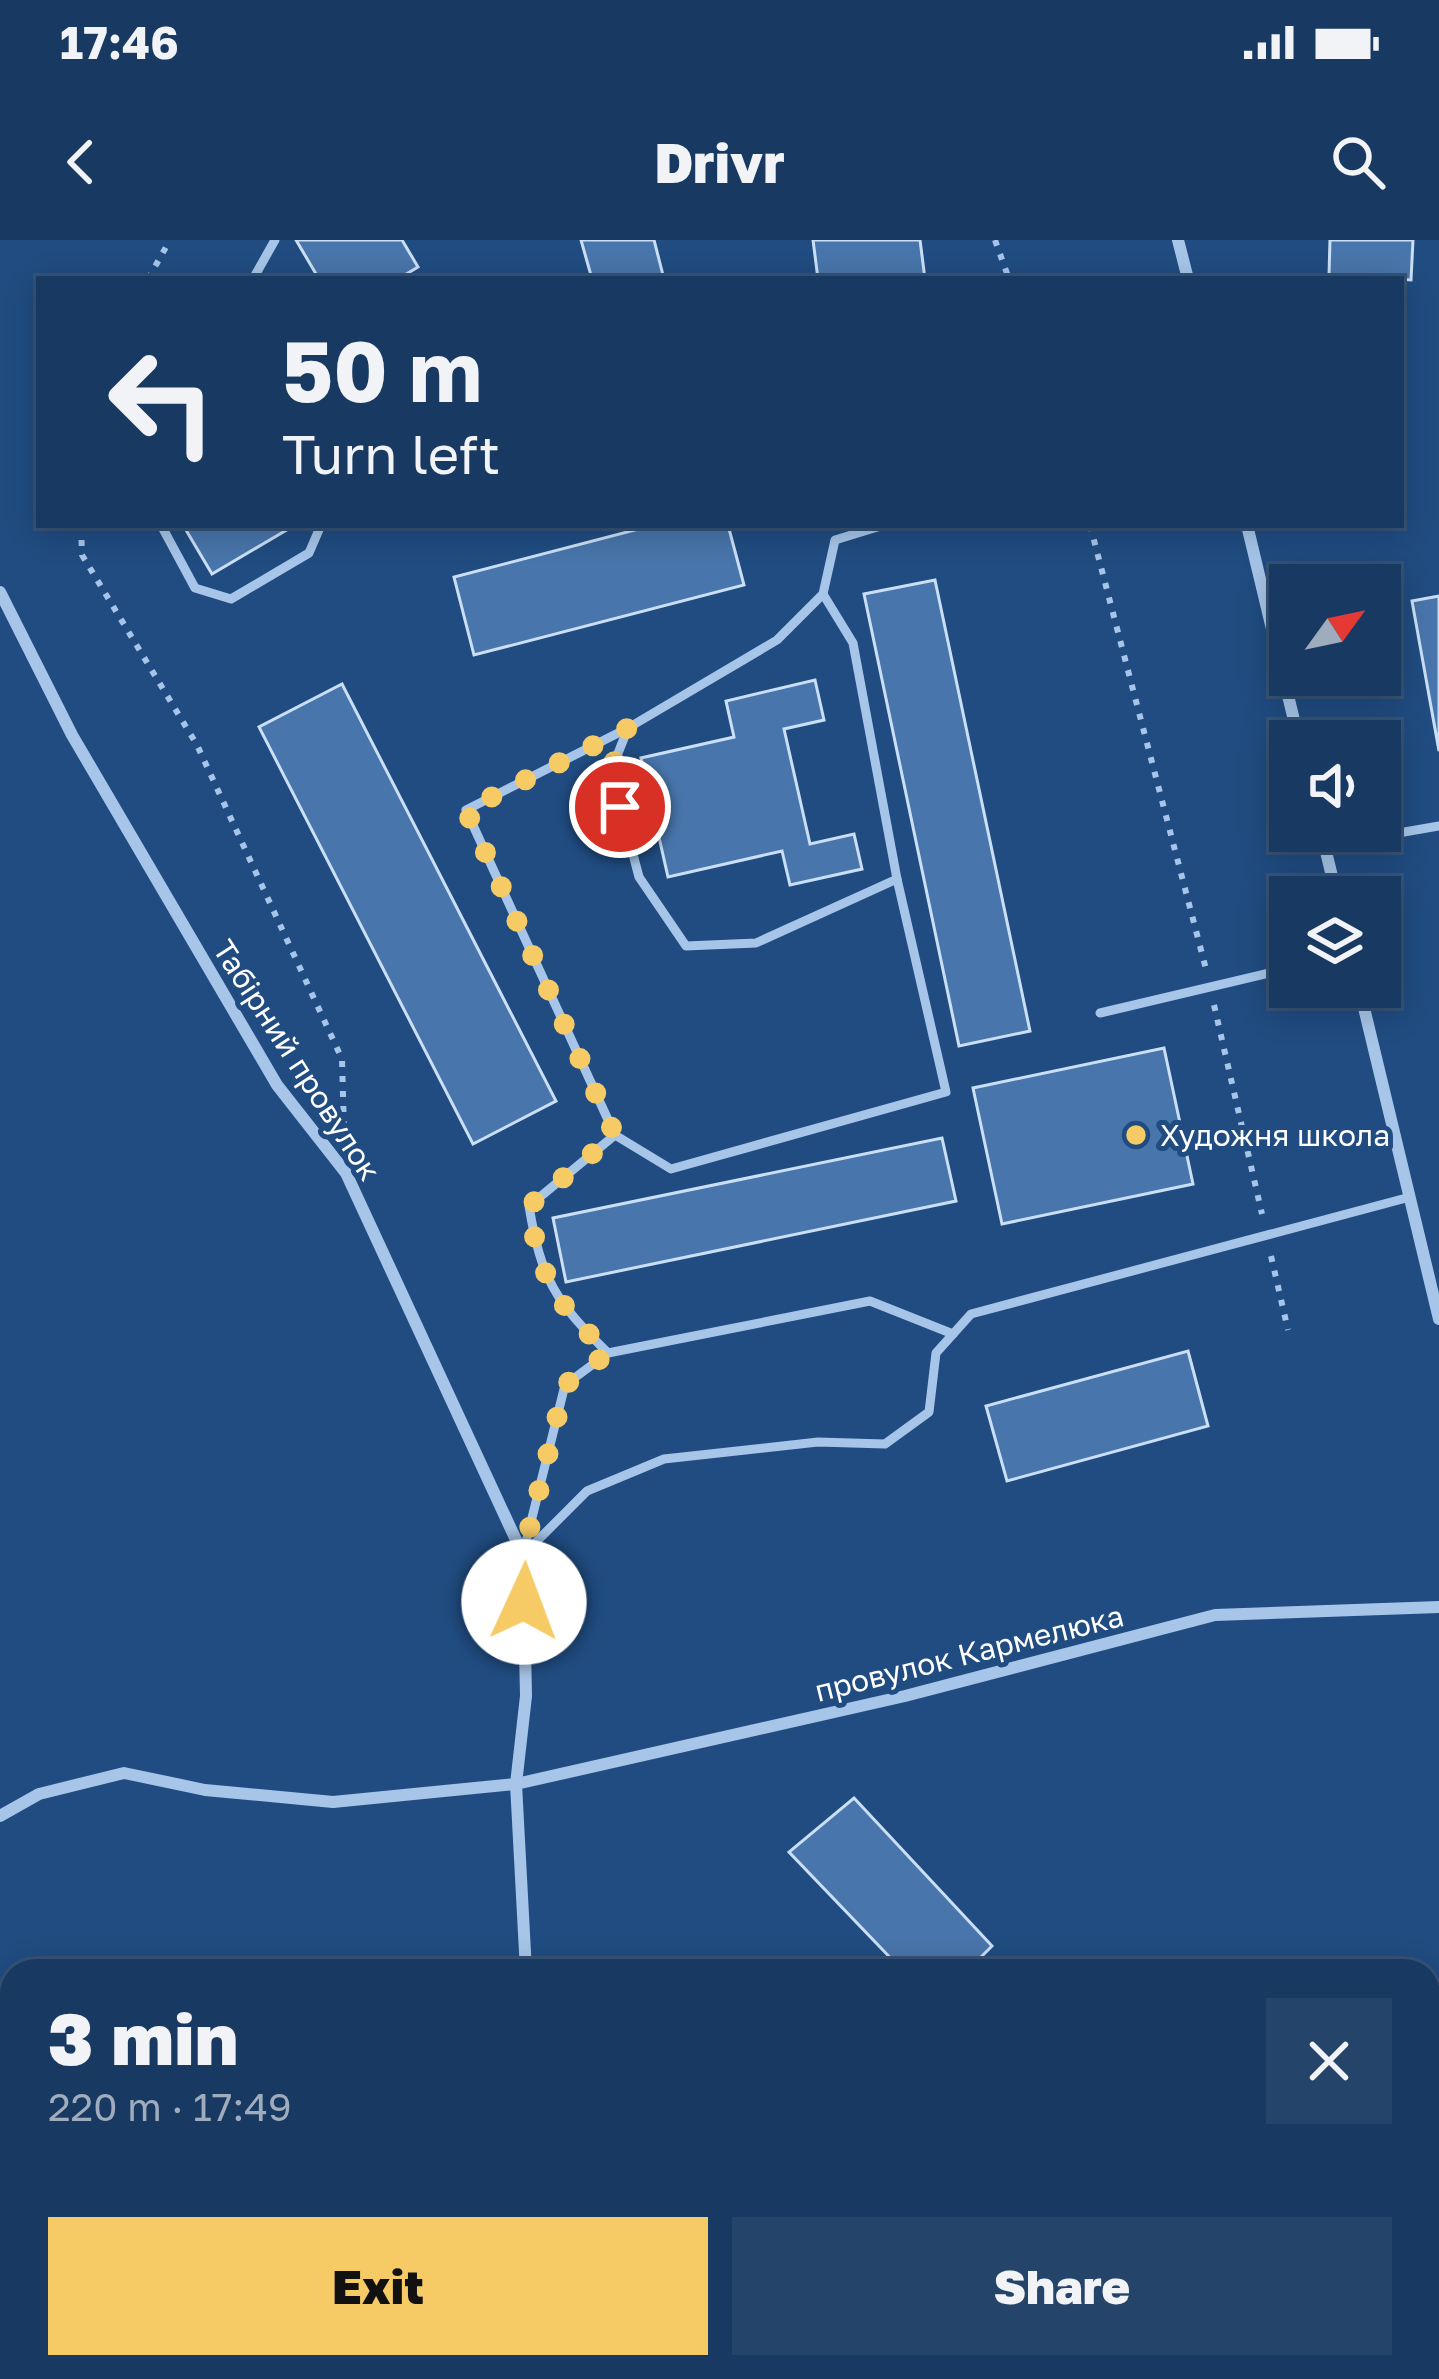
<!DOCTYPE html>
<meta charset="utf-8">
<style>
body{margin:0;font-family:"Golos Text",sans-serif;background:#25446a;color:#f1f3f6;height:100vh;display:flex;flex-direction:column;font-size:45px;white-space:nowrap}
*{box-sizing:border-box;margin:0}
p{font-size:39px;color:#9facbd}
.icon{flex:none;width:66px;height:66px;fill:none;stroke:currentColor;stroke-width:2;stroke-linecap:round;stroke-linejoin:round}
.map{position:relative;flex:1;overflow:hidden}
.sheet{position:absolute;left:0px;top:1719px;width:1440px;height:420px;display:flex;flex-direction:column;background:#183961;border-radius:36px 36px 0 0;box-shadow:0 6px 30px #0003,0 0 0 3px #365376}
.sheet>*{flex:none}
.guide{position:absolute;left:36px;top:36px;width:1368px;height:252px;border-radius:0px;box-shadow:0 6px 30px #0003,0 0 0 3px #365376;background:#183961;color:#f1f3f6;overflow:hidden}
.needle{width:78px;rotate:57deg}
.buttons{position:absolute;left:1269px;top:324px;display:grid;gap:24px}
.buttons a{display:grid;place-items:center;width:132px;height:132px;border-radius:0px;background:#183961;box-shadow:0 6px 30px #0003,0 0 0 3px #365376;font-size:60px}
.pin{position:absolute;display:grid;place-items:center;width:102px;height:102px;color:#fff;margin:-51px;border:6px solid #fff;border-radius:50%;box-shadow:0 3px 12px #0007}
.me{position:absolute;width:132px;margin:-66px;rotate:2deg;stroke-linejoin:round;filter:drop-shadow(0 0 9px #0008)}
.turn{display:flex;align-items:center;gap:42px;height:252px;padding:0 48px;font-size:54px}
.turn .icon{width:156px;height:156px;stroke-width:2.5}
.turn b{display:block;font-size:84px;line-height:102px}
.round{display:grid;place-items:center;flex:none;width:126px;height:126px;border-radius:0px;background:#25446a}
.summary{display:flex;align-items:center;justify-content:space-between;height:204px;padding:0 48px}
h1{font-size:72px;font-weight:800;line-height:90px}
.primary-button{display:flex;gap:24px;margin-top:auto;padding:24px 48px}
.primary-button a{flex:1;height:138px;border-radius:0px;background:#f6cb66;color:#111;font-size:48px;font-weight:800;line-height:138px;text-align:center}
.primary-button a+a{background:#25446a;color:#f1f3f6}
.status{display:flex;justify-content:space-between;align-items:center;height:84px;padding:0 60px;background:#183961;direction:ltr}
.status svg{height:33px;fill:currentColor}
header{display:flex;justify-content:space-between;align-items:center;height:156px;padding:0 48px;background:#183961;font-size:54px;font-weight:800}
.map>svg:first-child{display:block}
</style>
<div class="status"><b>17:46</b><svg viewBox="0 0 49 12"><path d="M0 12V9h3v3zM5 12V6h3v6zM10 12V3h3v9zM15 12V0h3v12zM26 1h20v11H26zM47 4h2v5h-2z"/></svg></div>
<header><svg class="icon" aria-label="back" viewBox="0 0 24 24"><path d="M15 5l-7 7 7 7"/></svg>Drivr<svg class="icon" aria-label="search" viewBox="0 0 24 24"><circle cx="10" cy="10" r="6"/><path d="M15 15l6 6"/></svg></header>
<div class="map">
<svg width="1439" height="2139" viewBox="0 0 1439 2139">
<rect width="100%" height="100%" fill="#204c81"/>
<!-- green -->
<polygon fill="#3365a0" points="959,2130 960,2139 809,2139"/>
<!-- building -->
<g fill="#4875ab" stroke="#cadff6" stroke-width="3">
<polygon points="296,0 402,0 418,27 398,39 319,39"/>
<polygon points="581,0 654,0 664,39 592,39"/>
<polygon points="813,0 920,0 925,39 818,39"/>
<polygon points="1330,0 1413,0 1411,40 1329,35"/>
<polygon points="183,285 288,285 290,288 212,334"/>
<polygon points="654,285 728,285 744,345 474,415 454,337"/>
<polygon points="935,340 1030,791 959,806 864,354"/>
<polygon points="1439,356 1439,511 1412,361"/>
<polygon points="815,440 824,480 784,489 810,604 854,594 862,629 790,645 782,611 668,637 641,518 734,497 726,461"/>
<polygon points="342,444 556,861 473,904 259,487"/>
<polygon points="1164,808 1193,944 1002,984 973,848"/>
<polygon points="942,898 956,961 566,1042 553,978"/>
<polygon points="1188,1111 1208,1186 1007,1241 986,1166"/>
<polygon points="854,1558 992,1706 967,1731 903,1731 789,1612"/>
<polygon points="1171,2127 1309,2127 1311,2139 1181,2139 1180,2128"/>
</g>
<g fill="none" stroke-linecap="round" stroke-linejoin="round">
<!-- path -->
<g stroke="#a6c5e8" stroke-width="6" stroke-dasharray="6 9" stroke-linecap="butt">
<polyline points="995,0 1009,39"/>
<polyline points="148,39 170,0"/>
<polyline points="81,285 82,315 197,505 342,819 344,890"/>
<polyline points="1090,285 1206,729"/>
<polyline points="1214,765 1262,974"/>
<polyline points="1271,1016 1288,1090"/>
</g>
<!-- service -->
<g stroke="#a6c5e8" stroke-width="9">
<polyline points="253,39 275,0"/>
<polyline points="161,285 195,348 231,359 309,313 321,285"/>
<polyline points="884,285 835,300 823,354 777,400 628,488 611,531 639,637 686,706 756,703 897,639"/>
<polyline points="628,488 466,570 615,895 671,929 946,852 897,639 853,403 823,354"/>
<polyline points="1324,606 1439,586"/>
<polyline points="1100,773 1290,728"/>
<path d="M608 1113C556 1062 541 1040 529 966L615 895"/>
<polyline points="524,1310 565,1145 608,1113 870,1061 953,1094"/>
<polyline points="523,1315 587,1251 664,1219 818,1202 885,1204 929,1172 936,1113 971,1074 1410,957"/>
</g>
<!-- minor -->
<g stroke="#a6c5e8" stroke-width="12">
<polyline points="1178,0 1188,39"/>
<polyline points="1247,285 1299,501"/>
<polyline points="0,352 72,495 277,845 346,933 523,1315 526,1456 516,1544 526,1731"/>
<polyline points="1321,591 1337,657"/>
<polyline points="1359,747 1439,1079"/>
<polyline points="0,1576 39,1554 124,1533 205,1550 333,1562 516,1544 905,1456 1215,1375 1439,1367"/>
<polyline points="582,2127 584,2139"/>
</g>
</g>
<g fill="none" stroke-linecap="round" stroke-linejoin="round">
<!-- route -->
<path stroke="#f6cb66" stroke-width="21" stroke-dasharray="0 37.8" d="M524 1362 523 1315 565 1145 608 1113C556 1062 540 1040 529 966L615 895 466 570 628 488 610 532 620 567"/>
</g>
<!-- markers -->
<circle fill="#f6cb66" stroke="#204c81" stroke-width="4.5" cx="1136" cy="895" r="12"/>
<g text-anchor="middle" dominant-baseline="central" stroke-width="10" stroke-linejoin="round" paint-order="stroke">
<!-- street labels -->
<g font-size="30" fill="#fff" stroke="#204c81">
<text transform="translate(297 820) rotate(57)">Табірний провулок</text>
<text transform="translate(969 1413) rotate(-14)">провулок Кармелюка</text>
</g>
<!-- poi labels -->
<g font-size="30" fill="#fff" stroke="#204c81" text-anchor="start">
<text x="1160" y="895">Художня школа</text>
</g>
</g>
</svg>
<div class="buttons">
<a><svg class="needle" viewBox="-14 -14 28 28"><path d="M0-13l5 13h-10z" fill="#e53935"/><path d="M0 13l5-13h-10z" fill="#9facbd"/></svg></a>
<a><svg class="icon" aria-label="sound" viewBox="0 0 24 24"><path d="M4 9h4l5-4v14l-5-4H4zM17 9q2 3 0 6"/></svg></a>
<a><svg class="icon" aria-label="layers" viewBox="0 0 24 24"><path d="M12 4l9 5-9 5-9-5zM3 14l9 5 9-5"/></svg></a>
</div>
<div class="pin" style="left:620px;top:567px;background:#d93025"><svg class="icon" aria-label="arrive" viewBox="0 0 24 24"><path d="M6 21V4h12l-3 4 3 4H6"/></svg></div>
<svg class="me" style="left:524px;top:1362px" viewBox="-20 -20 40 40"><circle r="19" fill="#fff"/><path d="M0-13L10 11 0 6-10 11z" fill="#f6cb66"/></svg>
<div class="guide">
<div class="turn"><svg class="icon" aria-label="left" viewBox="0 0 24 24"><path d="M17 20v-9H6M10 6l-5 5 5 5"/></svg><div><b>50 m</b>Turn left</div></div>
</div>
<section class="sheet">
<div class="summary"><div><h1>3 min</h1><p>220 m · 17:49</p></div><a class="round"><svg class="icon" aria-label="close" viewBox="0 0 24 24"><path d="M6 6l12 12M18 6L6 18"/></svg></a></div>
<div class="primary-button"><a>Exit</a><a>Share</a></div>
</section>
</div>
